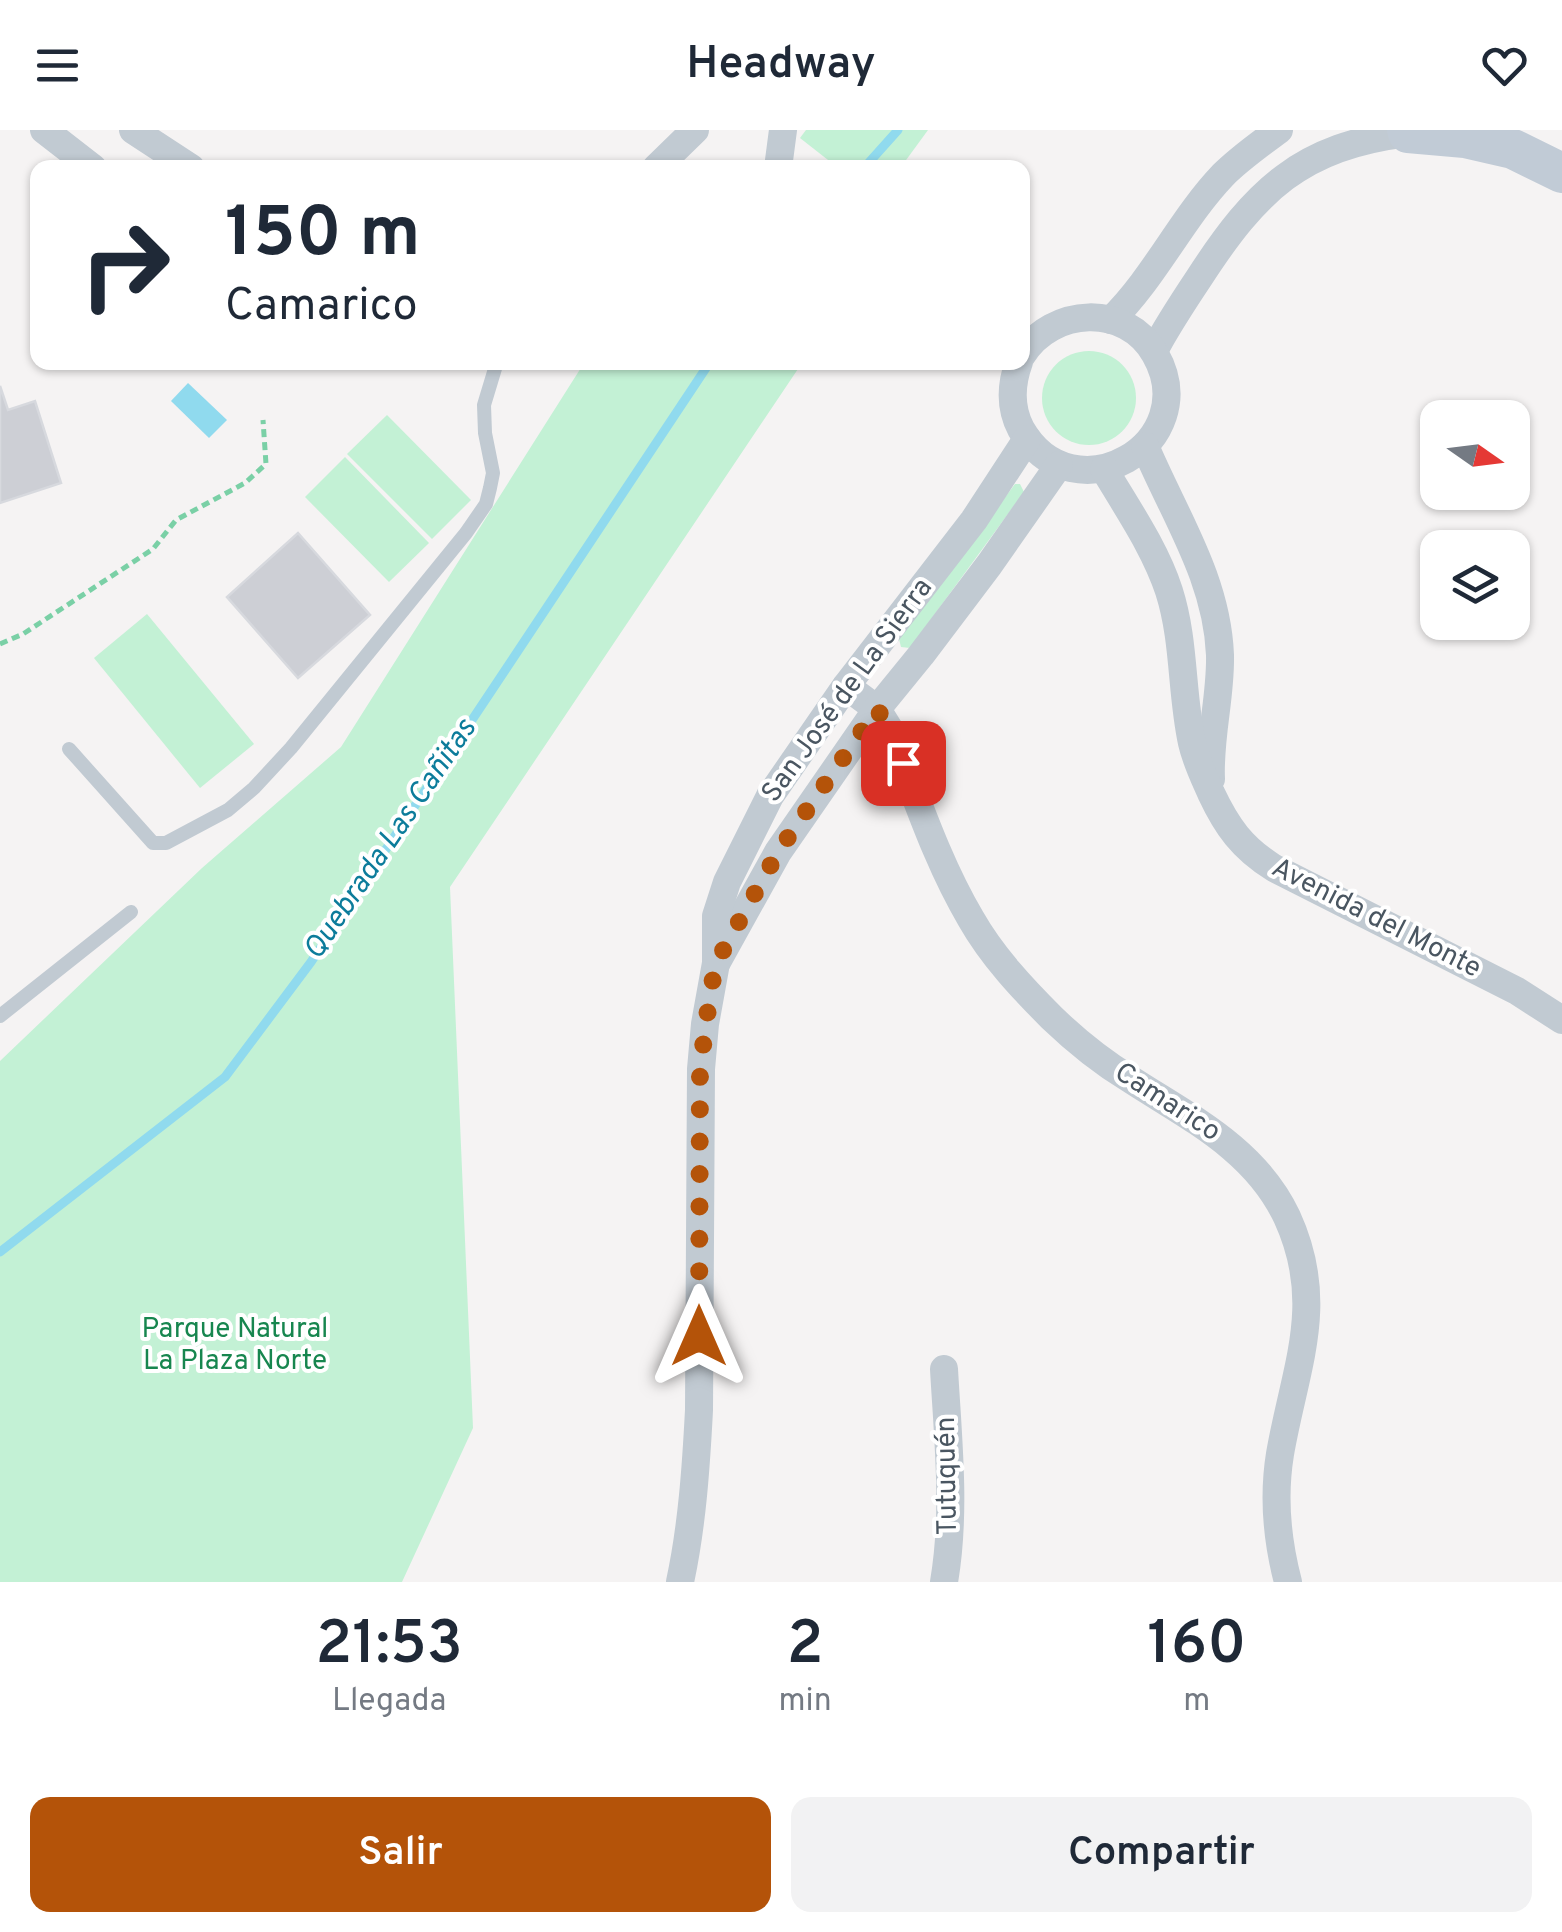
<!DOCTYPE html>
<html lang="es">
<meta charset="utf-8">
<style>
body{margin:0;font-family:Overpass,sans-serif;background:#f2f2f3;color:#1f2937;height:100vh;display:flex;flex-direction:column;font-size:38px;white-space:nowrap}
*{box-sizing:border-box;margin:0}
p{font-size:32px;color:#747a83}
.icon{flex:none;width:55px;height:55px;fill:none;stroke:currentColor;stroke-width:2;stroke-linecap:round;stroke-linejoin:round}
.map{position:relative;height:1452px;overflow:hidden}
.side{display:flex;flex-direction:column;background:#fff;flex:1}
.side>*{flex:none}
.guide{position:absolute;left:30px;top:30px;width:1000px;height:210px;border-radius:20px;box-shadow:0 2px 8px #0004;background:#fff;color:#1f2937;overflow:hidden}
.needle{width:65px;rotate:104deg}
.tools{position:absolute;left:1420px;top:270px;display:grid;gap:20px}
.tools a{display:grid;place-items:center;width:110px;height:110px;border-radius:20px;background:#fff;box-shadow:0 2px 8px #0004;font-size:50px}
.pin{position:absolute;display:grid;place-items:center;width:85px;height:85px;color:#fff;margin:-42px;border-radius:20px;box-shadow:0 5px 15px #0006}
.me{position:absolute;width:110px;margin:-55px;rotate:0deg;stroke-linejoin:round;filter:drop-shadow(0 0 8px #0008)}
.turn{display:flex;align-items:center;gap:35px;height:210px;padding:0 30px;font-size:45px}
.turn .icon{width:130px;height:130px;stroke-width:2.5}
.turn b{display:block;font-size:70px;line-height:85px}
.eta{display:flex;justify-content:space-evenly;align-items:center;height:170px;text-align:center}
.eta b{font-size:60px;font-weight:600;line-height:70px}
.primary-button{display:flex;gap:20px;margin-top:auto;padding:20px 30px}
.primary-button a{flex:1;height:115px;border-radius:20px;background:#b45309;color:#fff;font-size:40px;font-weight:600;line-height:115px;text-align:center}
.primary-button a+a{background:#f2f2f3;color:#1f2937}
header{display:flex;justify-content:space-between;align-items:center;height:130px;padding:0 30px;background:#fff;font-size:45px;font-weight:600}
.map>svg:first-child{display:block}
</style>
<header><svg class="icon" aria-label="menu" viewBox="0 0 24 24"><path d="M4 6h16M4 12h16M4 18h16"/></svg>Headway<svg class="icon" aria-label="heart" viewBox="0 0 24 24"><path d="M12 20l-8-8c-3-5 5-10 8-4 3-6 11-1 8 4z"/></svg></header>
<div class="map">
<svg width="1562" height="1452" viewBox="0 0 1562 1452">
<rect width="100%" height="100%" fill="#f5f3f3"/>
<!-- green -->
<g fill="#c3f1d5">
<polygon points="806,0 928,0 901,37 837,37 800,8"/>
<circle cx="1089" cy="268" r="47"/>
<polygon points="584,233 802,233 450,757 473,1298 402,1452 0,1452 0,931 202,738 341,617"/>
<polygon points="387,285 471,370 432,409 347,324"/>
<polygon points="345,327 429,413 389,452 305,367"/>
<polygon points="1015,354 1020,354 1024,362 910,518 901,517 899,509"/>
<polygon points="147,484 254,614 200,658 94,528"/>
</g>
<!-- water -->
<polygon fill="#90daee" points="188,253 227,290 209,308 171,271"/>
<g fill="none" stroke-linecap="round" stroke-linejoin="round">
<!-- stream -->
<g stroke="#90daee" stroke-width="9">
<polyline points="864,38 898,0"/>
<polyline points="0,1122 225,947 311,832 710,232"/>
</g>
</g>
<!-- building -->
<g fill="#cdcfd5" stroke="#d7d9de" stroke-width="2.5">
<polygon points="0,256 8,280 35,271 61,353 0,373"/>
<polygon points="298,403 370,485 298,548 227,467"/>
</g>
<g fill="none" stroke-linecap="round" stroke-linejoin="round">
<!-- path -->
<polyline stroke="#7ad0a6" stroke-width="5" stroke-dasharray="8 5" stroke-linecap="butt" points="0,514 23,504 153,419 176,390 245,353 266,334 263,290"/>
<!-- lane -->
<g stroke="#c1cad2" stroke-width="14">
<polyline points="69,619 153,713 166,713 228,680 254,658 291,618 466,403 486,374 490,358 493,343 485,303 484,275 497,232"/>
<polyline points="0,886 131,782"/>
</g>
<!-- street -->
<g stroke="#c1cad2" stroke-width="28">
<polyline points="44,0 93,38"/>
<polyline points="133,0 191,38"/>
<polyline points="656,38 695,0"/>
<polyline points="778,38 783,0"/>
<path d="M1111 190C1155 147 1181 89 1223 45 1240 28 1260 14 1279 0"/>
<path d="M1154 221C1167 196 1183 172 1199 148 1256 60 1301 16 1408 3"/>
<path d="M1019 232C1011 254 1010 278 1021 299 1073 390 1206 313 1155 224 1126 173 1052 177 1022 225"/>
<path d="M1145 316C1174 385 1217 448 1220 525 1221 567 1209 607 1211 649"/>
<path d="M1104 339C1127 378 1155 418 1169 461 1185 511 1181 563 1192 613 1196 631 1204 647 1211 663 1227 697 1242 718 1274 738L1517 861 1562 890"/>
<path d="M846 556 877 579 890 600C915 663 936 730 971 789 992 826 1022 858 1052 888 1076 911 1102 932 1130 949 1190 988 1255 1019 1287 1087 1327 1174 1295 1237 1280 1324 1273 1367 1277 1410 1288 1452"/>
<polyline points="717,832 778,722 877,579 921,525 989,435 1059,335"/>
<path d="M944 1239C948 1310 956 1382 944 1452"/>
<path d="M680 1452C692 1396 696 1338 699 1280L701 939 705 894 716 833V786L727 752 770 666 846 556 974 390 1027 309"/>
</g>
<!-- secondary -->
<polyline stroke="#c1cbd6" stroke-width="40" points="1407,0 1408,3 1465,8 1513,19 1562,43"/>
</g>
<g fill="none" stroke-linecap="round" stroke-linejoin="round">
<!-- route -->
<polyline stroke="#b45309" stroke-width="18" stroke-dasharray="0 32.4" points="699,1206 700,939 710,864 716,833 778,722 877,579 890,600 903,633"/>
</g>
<g text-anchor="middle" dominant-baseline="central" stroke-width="8" stroke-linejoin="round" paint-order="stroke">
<!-- street labels -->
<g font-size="28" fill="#4a5661" stroke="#fff">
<text transform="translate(848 561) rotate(-54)">San José de La Sierra</text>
<text transform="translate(1376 789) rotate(27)">Avenida del Monte</text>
<text transform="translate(1167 973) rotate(33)">Camarico</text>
<text transform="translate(948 1346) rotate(-91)">Tutuquén</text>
</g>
<!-- park labels -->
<g font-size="28" fill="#17864f" stroke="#fff">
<text x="235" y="1200">Parque Natural<tspan x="235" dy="32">La Plaza Norte</tspan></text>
</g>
<!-- water labels -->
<g font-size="30" font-style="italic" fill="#0c7c9b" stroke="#fff">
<text transform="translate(391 710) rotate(-56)">Quebrada Las Cañitas</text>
</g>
</g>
</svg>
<div class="tools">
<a><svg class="needle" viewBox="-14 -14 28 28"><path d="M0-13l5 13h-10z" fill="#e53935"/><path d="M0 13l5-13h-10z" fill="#747a83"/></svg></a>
<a><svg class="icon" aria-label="layers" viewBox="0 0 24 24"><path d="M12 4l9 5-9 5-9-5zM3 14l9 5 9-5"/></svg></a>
</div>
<div class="pin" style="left:903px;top:633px;background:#d93025"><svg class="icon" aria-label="arrive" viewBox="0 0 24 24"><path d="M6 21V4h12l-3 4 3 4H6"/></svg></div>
<svg class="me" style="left:699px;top:1206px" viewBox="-20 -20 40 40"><path d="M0-17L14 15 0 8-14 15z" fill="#b45309" stroke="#fff" stroke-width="4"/></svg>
<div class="guide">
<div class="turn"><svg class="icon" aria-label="right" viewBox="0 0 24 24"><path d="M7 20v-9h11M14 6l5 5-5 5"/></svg><div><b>150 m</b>Camarico</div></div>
</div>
</div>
<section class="side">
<div class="eta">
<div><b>21:53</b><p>Llegada</p></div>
<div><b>2</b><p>min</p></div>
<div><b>160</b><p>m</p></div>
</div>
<div class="primary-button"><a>Salir</a><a>Compartir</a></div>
</section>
